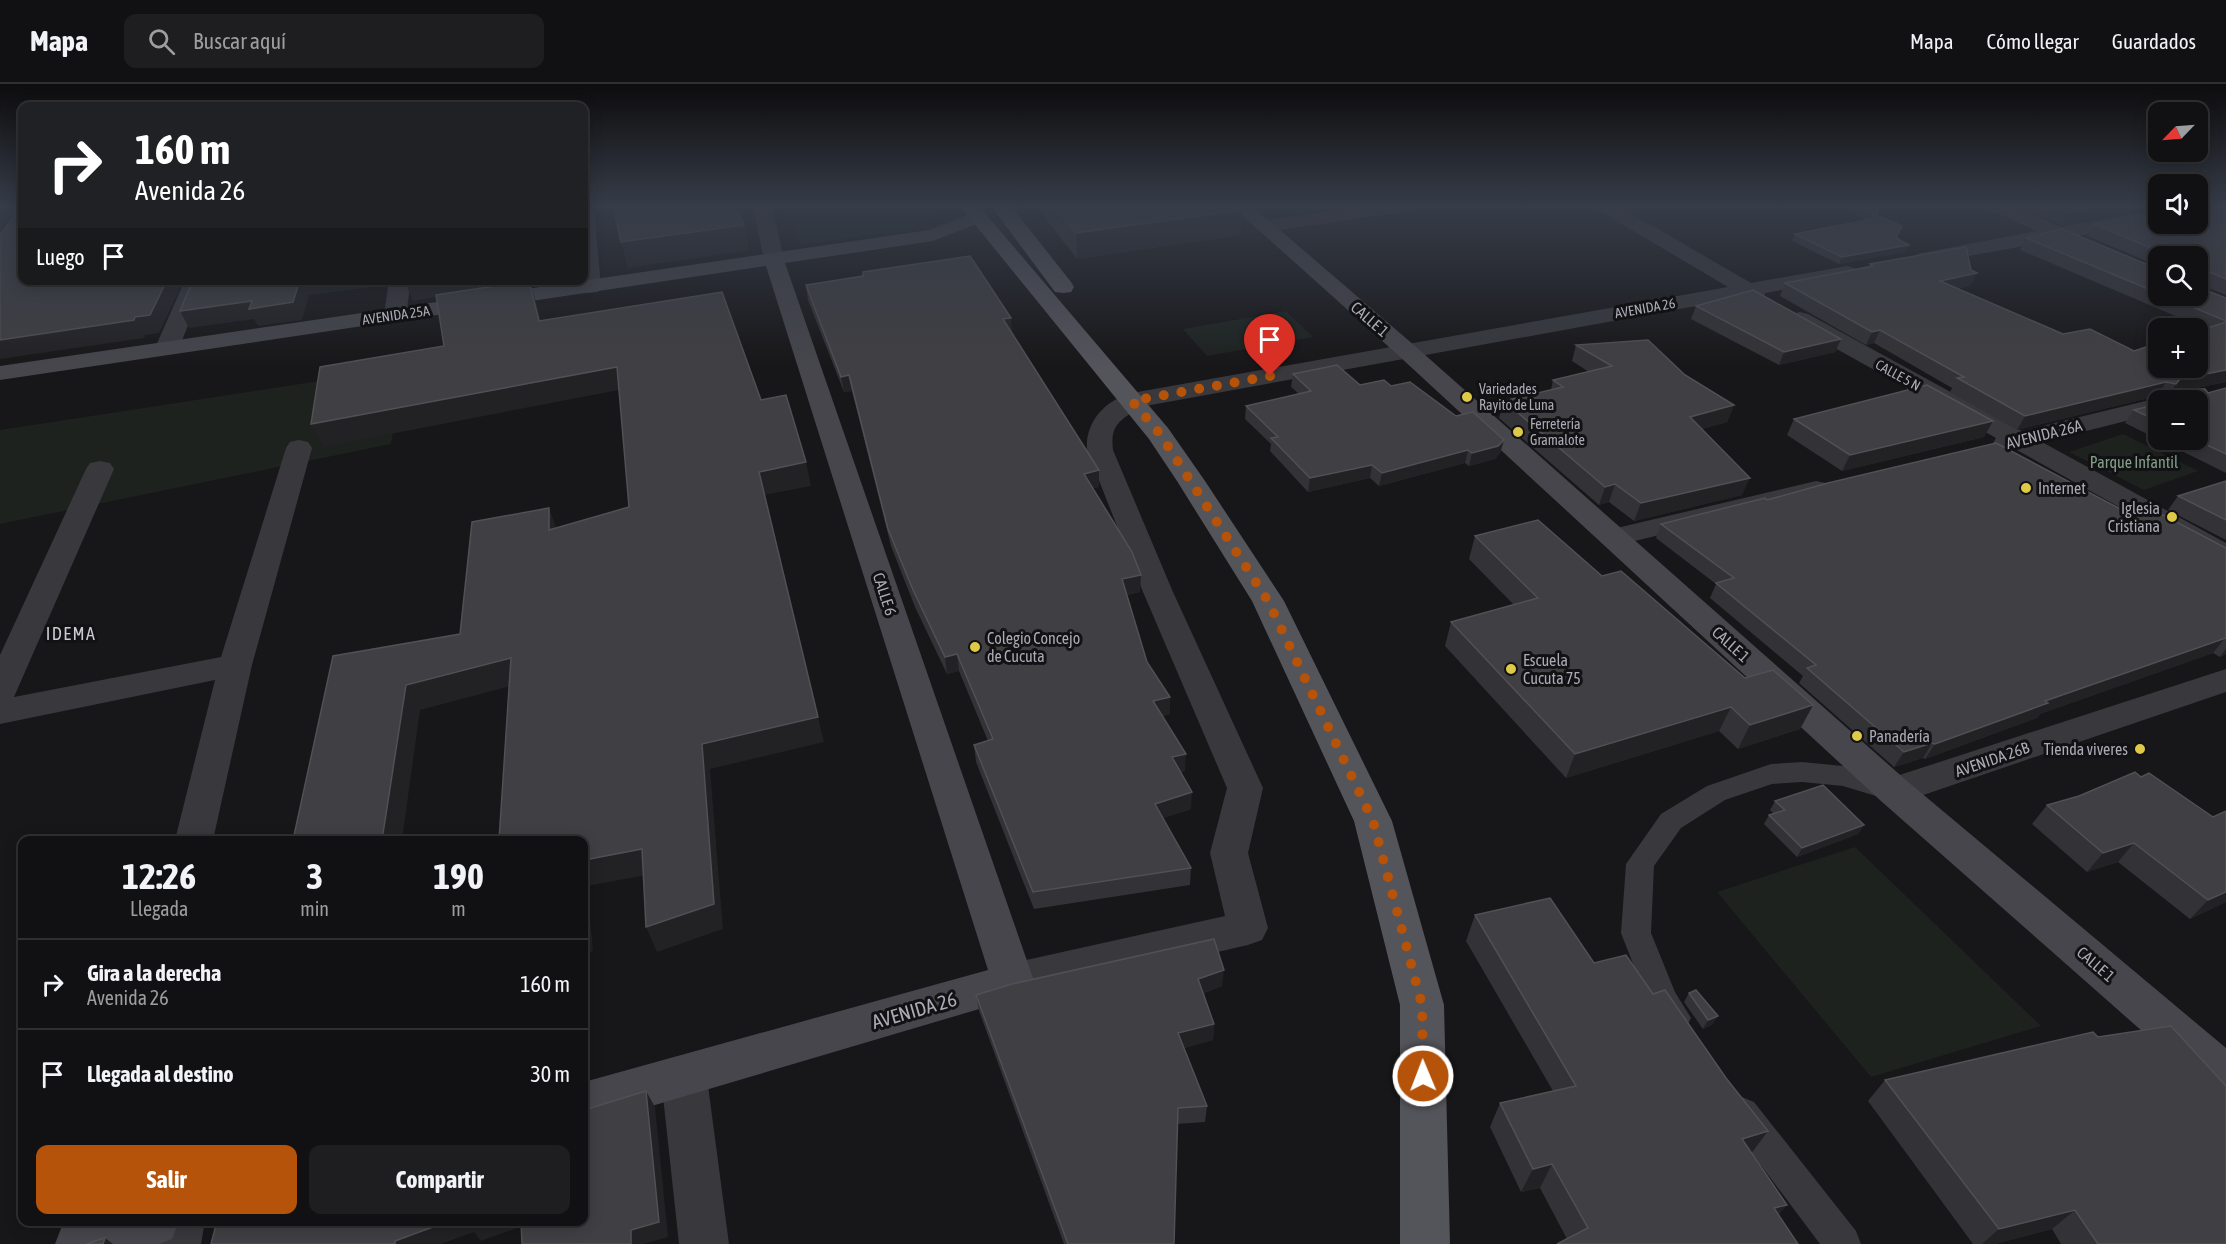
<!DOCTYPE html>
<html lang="es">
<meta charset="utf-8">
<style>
body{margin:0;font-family:"Asap Condensed",sans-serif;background:#1e1e20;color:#f1f3f6;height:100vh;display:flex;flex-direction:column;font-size:22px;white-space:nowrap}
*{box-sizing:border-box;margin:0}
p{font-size:20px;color:#9c9d9f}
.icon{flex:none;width:33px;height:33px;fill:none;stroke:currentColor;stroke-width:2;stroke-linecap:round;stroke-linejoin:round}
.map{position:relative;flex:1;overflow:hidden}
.details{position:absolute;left:18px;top:752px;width:570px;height:390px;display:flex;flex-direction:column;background:#111012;border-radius:12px;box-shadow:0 3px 15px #0003,0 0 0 2px #303032}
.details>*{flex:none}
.banner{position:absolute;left:18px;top:18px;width:570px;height:183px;border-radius:12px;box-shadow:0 3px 15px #0003,0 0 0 2px #303032;background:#202124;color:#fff;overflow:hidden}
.needle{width:39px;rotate:245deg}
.tools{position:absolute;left:2148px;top:18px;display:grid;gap:12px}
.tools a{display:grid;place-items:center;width:60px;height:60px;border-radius:12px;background:#111012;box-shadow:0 3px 15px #0003,0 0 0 2px #303032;font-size:30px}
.pin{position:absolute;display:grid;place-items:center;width:51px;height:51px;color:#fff;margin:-62px -26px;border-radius:50% 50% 50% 0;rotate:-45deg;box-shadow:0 0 6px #0007}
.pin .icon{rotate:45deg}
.me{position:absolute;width:66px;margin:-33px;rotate:359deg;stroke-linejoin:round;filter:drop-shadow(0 0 4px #0008)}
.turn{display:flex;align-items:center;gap:21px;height:126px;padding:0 18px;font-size:27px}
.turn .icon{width:78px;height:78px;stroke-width:2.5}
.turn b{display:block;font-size:42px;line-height:51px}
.then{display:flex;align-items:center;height:57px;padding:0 18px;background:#0003;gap:12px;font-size:22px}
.eta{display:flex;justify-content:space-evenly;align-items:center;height:102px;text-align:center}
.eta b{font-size:36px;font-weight:700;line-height:42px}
.primary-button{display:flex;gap:12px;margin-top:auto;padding:12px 18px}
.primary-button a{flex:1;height:69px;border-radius:12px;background:#b45309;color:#fff;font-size:24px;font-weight:700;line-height:69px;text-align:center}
.primary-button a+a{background:#1e1e20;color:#f1f3f6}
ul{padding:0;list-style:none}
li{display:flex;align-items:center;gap:18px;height:90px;padding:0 18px;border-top:2px solid #303032}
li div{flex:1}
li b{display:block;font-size:22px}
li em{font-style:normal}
header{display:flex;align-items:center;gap:36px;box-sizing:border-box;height:84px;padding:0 30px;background:#111012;border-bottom:2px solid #303032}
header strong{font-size:28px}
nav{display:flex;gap:33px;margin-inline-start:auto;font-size:21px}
.search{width:420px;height:54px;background:#1e1e20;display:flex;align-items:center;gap:15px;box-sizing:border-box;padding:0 21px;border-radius:12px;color:#9c9d9f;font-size:22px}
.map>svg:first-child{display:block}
</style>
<header>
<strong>Mapa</strong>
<div class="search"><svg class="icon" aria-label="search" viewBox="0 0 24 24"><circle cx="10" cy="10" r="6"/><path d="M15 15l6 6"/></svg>Buscar aquí</div>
<nav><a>Mapa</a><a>Cómo llegar</a><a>Guardados</a></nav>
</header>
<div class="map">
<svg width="2226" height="1160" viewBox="0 0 2226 1160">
<rect width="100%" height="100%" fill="#171618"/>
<!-- green -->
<g fill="#1d221f">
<polygon points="785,122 929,122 935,130 905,146 800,161"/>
<polygon points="1286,227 1313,253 1207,272 1183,245"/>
<polygon points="404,284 391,360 0,440 0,346"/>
<polygon points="2123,350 2198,387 2144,406 2069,368"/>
<polygon points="1855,763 2041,942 1871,993 1717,808"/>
</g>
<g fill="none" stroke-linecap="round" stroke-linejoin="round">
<!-- lane -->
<g fill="#38383d" fill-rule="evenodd">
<polygon points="1802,678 1843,682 1898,699 1902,706 1898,713 1889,716 1843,702 1802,698 1772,700 1725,716 1681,744 1654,782 1651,849 1675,908 1691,934 1686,944 1675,948 1664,944 1651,926 1621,849 1626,780 1661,730 1707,702 1771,680"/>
<polygon points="1742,1013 1754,1018 1856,1147 1861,1160 1820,1160 1730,1040 1725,1029 1730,1018"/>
</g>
<!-- street -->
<g fill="#38383d" fill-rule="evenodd">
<polygon points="584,122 591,122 594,125 601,203 598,208 590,209 582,208 579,196 584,196"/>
<polygon points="753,122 772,122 784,176 781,180 774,182 767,180 764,176"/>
<polygon points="1366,122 1415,122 1412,126 1405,128 1265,148 1258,146 1255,142 1258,138 1265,136"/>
<path d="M1596 122H1618L1751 199 1847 182 1854 184 1858 188 1854 192 1847 194 1765 209 1763 215 1755 217 1745 213 1140 323C1120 337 1110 340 1113 366L1173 508 1263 704 1248 769 1268 844 1262 856 1248 861 1013 915 998 910 992 897 998 884 1013 879 1225 832 1210 769 1227 704 1143 508 1087 366C1085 338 1105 316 1132 309L1728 203 1598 126Z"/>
<polygon points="1987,122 2012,122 2061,143 2158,125 2158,137 2072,153 2063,157 2057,156 1924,180 1917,178 1914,174 1917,170 2037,147 1989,126"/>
<polygon points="185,196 206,196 179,264 175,269 167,271 159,269 155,264"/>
<polygon points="389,196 411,196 406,231 403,236 395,238 387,236 384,231"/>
<polygon points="1800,228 1808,230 2022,347 2158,314 2166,316 2158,316 2158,329 2042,358 2226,459 2226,480 2216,477 2015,365 2006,367 1997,365 1993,359 1996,354 1792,240 1789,235 1792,230"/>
<polygon points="299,356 308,358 312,364 252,581 213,756 175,756 215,596 0,640 0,571 86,385 90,379 100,377 110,379 114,385 14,613 221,573 286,364 290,358"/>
<polygon points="1816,397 1826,399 1830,405 1826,411 1614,462 1604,459 1599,453 1604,447"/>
<polygon points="2226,585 2226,608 1894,721 1881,717 1876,707 1881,697"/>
<polygon points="684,973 700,979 707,994 729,1160 679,1160 661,994 668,979"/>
<polygon points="155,1137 205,1137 201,1160 151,1160"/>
</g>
<!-- secondary -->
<g fill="#46464c" fill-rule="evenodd">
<polygon points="1232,122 1252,122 1415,262 1907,697 2226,964 2226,1013 2210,1007 1881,717 1399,272"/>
<polygon points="977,127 984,129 987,133 984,137 933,157 785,179 1034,897 1028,910 1013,915 584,1042 584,998 988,886 766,182 0,296 0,282 929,146"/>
<polygon points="74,1137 179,1137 172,1155 159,1160 55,1160 62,1142"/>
</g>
<!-- primary -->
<g fill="#54545b" fill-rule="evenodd">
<polygon points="960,122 979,122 1168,344 1205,397 1284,517 1392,737 1444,921 1450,1160 1400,1160 1400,921 1354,737 1252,517 1177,397 1149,355"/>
<polygon points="991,122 1011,122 1071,198 1074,203 1071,208 1063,209 1055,208"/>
</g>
</g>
<!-- wall -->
<g fill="#333236">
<polygon points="1036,122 1237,122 1242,126 1240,151 1077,175"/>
<polygon points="1840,122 1878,122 1877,134 1896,154 1909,161 1906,168 1839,180 1792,157 1795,150 1867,136"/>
<polygon points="2026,122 2158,122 2062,141 2025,125"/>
<polygon points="2226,122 2226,211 2201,201 2200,204 2226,214 2226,298 2191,305 2208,309 2226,304 2226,389 2125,339 2134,326 2158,320 2158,356 2198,356 2198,316 2161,316 2164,313 2157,312 2017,346 1950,308 1952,304 1874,259 1866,261 1780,212 1785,199 1869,182 1870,180 1971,201 1957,205 2063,250 2134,267 2206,245 2020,166 2026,154 2158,185 2158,212 2198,212 2198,172 2158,172 2158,182 2088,152 2094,140"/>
<polygon points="806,201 1012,248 1099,386 1099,403 1093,404 1140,508 1127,511 1147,578 1170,630 1163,632 1185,687 1180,688 1191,725 1163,734 1191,784 1190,801 1034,825 976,678 974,661 988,657 959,587 947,590 915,523 891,462 852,307 844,308 808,216"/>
<polygon points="1696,222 1841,255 1835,268 1779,281 1691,235"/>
<polygon points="1576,261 1685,291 1734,321 1727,338 1702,345 1742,411 1634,437 1609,418 1599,421 1499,334 1504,317 1551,306 1553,296 1589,288 1572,277"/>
<polygon points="1293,290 1360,301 1391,302 1456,332 1504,356 1500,369 1495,375 1469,382 1465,379 1379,402 1370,394 1308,408 1270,367 1271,360 1245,335 1246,322 1299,310 1291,303"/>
<polygon points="1794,335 1993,337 1984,353 1842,387 1787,351"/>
<polygon points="2226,397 2226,456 2168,426 2178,412"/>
<polygon points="1767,416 2126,428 2226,464 2226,570 2220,573 2213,569 2040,630 2037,634 1925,675 1923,674 1894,683 1799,599 1803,592 1710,514 1716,500 1656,454 1661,440"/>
<polygon points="1475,452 1602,492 1745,594 1813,621 1800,645 1738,665 1719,647 1566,694 1445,562 1451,538 1514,521 1469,475"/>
<polygon points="2141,693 2213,733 2226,727 2226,818 2190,835 2118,778 2087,788 2032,740 2047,721 2079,712"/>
<polygon points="1775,717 1864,741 1858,750 1797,773 1764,740 1769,731 1774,730 1770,726"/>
<polygon points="1475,831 1594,879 1751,1069 1787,1121 1778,1131 1567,1155 1540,1104 1521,1108 1490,1043 1500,1019 1553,1007 1466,857"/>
<polygon points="1222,902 1204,909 1214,940 1213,956 1184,964 1207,1022 1205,1038 1177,1040 1174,1160 1064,1160 979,927 976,911"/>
<polygon points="1689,909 1713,940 1703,945 1684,918"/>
<polygon points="1885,996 2226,1160 2061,1160 2052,1145 1995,1160 1973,1160 1868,1017"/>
</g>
<!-- shaded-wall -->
<g fill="#222124">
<polygon points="0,122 21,122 22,126 9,133 2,144 0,155"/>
<polygon points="2108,122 2158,122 2158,123 2062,141 2068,129"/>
<polygon points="1242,126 1240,151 1077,175 1076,149"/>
<polygon points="744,141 749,166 628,184 621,158"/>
<polygon points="1909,161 1906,168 1839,180 1842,173"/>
<polygon points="1977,189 1971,201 1934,210 1940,197"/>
<polygon points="167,196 184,196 159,249 145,251 144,254 0,275 0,256 135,233"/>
<polygon points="300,196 388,196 386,201 309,211 302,236 258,242 254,235 189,244 180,227 252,217"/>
<polygon points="428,196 549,196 531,199 532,202 531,202 536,218 547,259 441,212 413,217 406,200"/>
<polygon points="1011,234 1012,248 1004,250 1003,235"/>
<polygon points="1880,246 1874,259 1866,261 1872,248"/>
<polygon points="1841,255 1835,268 1779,281 1784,268"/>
<polygon points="617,283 624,305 323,363 311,340"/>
<polygon points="2226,286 2226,298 2172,309 2167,314 2176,300 2180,295"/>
<polygon points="849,291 852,307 844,308 841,293"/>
<polygon points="2166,298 2157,312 2017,346 2025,332"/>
<polygon points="1734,321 1727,338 1684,350 1690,333"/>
<polygon points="1993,337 1984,353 1842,387 1850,371"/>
<polygon points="1504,356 1500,369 1495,375 1469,382 1472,369"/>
<polygon points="1468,366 1465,379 1379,402 1382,389"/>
<polygon points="806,378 811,402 764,411 759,388"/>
<polygon points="1372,381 1370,394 1308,408 1310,394"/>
<polygon points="1099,386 1099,403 1085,406 1084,390"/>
<polygon points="1750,394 1742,411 1634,437 1641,419"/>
<polygon points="1615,400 1609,418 1599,421 1605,403"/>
<polygon points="549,424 558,448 549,446"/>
<polygon points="1141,491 1140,508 1122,512 1122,495"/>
<polygon points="2225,554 2213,569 2040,630 2037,634 1925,675 1935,660 2045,617"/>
<polygon points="2226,565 2226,570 2220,573"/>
<polygon points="957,570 959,587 947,590 945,573"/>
<polygon points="511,574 522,599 420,626 402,756 382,756 406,601"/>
<polygon points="1170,613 1170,630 1153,634 1153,617"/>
<polygon points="1813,621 1800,645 1738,665 1750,641"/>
<polygon points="1731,623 1719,647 1566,694 1575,670"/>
<polygon points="818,633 824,658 710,685 723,845 657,868 646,843 702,660"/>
<polygon points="1932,659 1923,674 1894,683 1904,668"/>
<polygon points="1186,670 1185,687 1171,690 1172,673"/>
<polygon points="1192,708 1191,725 1155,737 1155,720"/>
<polygon points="1864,741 1858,750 1797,773 1802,764"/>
<polygon points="2134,759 2118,778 2087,788 2103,769"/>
<polygon points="642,765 652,790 587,802 593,867 584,870 584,776"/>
<polygon points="2226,808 2226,818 2190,835 2208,816"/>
<polygon points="1224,886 1222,902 1197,911 1198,895"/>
<polygon points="1718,932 1713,940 1703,945 1708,936"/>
<polygon points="1214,940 1213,956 1177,966 1178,949"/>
<polygon points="646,1007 655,1023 668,1153 643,1160 631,1160 631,1146"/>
<polygon points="1768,1047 1750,1071 1742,1055"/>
<polygon points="1552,1080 1540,1104 1521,1108 1533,1085"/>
<polygon points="1787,1121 1768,1143 1774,1124"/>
<polygon points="2075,1126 2052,1145 1995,1160 1982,1160 1999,1145"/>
<polygon points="449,1137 529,1137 531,1139 481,1157 474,1148 441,1160 395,1160 395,1157"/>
<polygon points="105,1154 113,1160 103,1160"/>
</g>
<!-- building -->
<g fill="#403f43" stroke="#505055" stroke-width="1.5">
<polygon points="14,122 22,122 22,196 167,196 150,231 135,233 134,236 0,256 0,151 14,132"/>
<polygon points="613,122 736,122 744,141 621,158"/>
<polygon points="1054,122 1237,122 1242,126 1076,149"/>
<polygon points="1856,122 1878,122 1877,133"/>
<polygon points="2051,122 2108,122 2068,129"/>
<polygon points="2198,122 2226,122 2226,195 2207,187 2204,189 2204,197 2198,198 2198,172 2166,172 2166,170 2094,140 2158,129 2158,140 2198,140"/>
<polygon points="1882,133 1902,142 1896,154 1909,161 1842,173 1795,150"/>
<polygon points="2062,145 2158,185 2158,209 2026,154"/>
<polygon points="1966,163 1971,186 1977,189 1940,197 2063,250 2090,245 2134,267 2158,259 2158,284 2198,284 2198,247 2226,238 2226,286 2180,295 2176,300 2166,298 2025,332 1957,294 1964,293 1880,246 1872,248 1785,199 1873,182 1870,180"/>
<polygon points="970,172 1011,234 1003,235 1097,383 1099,386 1084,390 1132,468 1141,491 1122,495 1147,578 1170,613 1153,617 1186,670 1172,673 1192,708 1155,720 1191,784 1033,808 974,661 993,655 957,570 945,573 913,506 888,445 849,291 841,293 806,201 863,192 863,188"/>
<polygon points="193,196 300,196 293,218 249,225 252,217 180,227"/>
<polygon points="406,196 428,196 406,200"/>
<polygon points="529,197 539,237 722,208 761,316 786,311 806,378 759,388 818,633 702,660 714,820 646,843 642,765 584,776 584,756 499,756 511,574 406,601 382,756 293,756 333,572 460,550 472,438 549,424 549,446 629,423 617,283 311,340 320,283 444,262 436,211"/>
<polygon points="2198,203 2226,214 2226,237 2166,212 2198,212"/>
<polygon points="1753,206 1841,255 1784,268 1696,222"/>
<polygon points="1648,256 1685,291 1734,321 1690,333 1750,394 1641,419 1615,400 1605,403 1504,317 1563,303 1553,296 1612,282 1576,261"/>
<polygon points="1337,281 1360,301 1384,296 1391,302 1410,298 1456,332 1473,328 1504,356 1498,362 1472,369 1468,366 1382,389 1372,381 1310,394 1271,354 1278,353 1246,322 1311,307 1293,290"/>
<polygon points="1927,301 1993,337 1850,371 1794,335"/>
<polygon points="2226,304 2226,370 2196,356 2198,356 2198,316 2168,316 2169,305 2205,305 2208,309"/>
<polygon points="2158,320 2158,337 2134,326"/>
<polygon points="1996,359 2126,428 2146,422 2226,464 2226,554 2045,617 2048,619 1935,660 1932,659 1904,668 1807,584 1816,581 1716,499 1734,494 1661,440 1765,414 1767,416 1828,399"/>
<polygon points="2226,397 2226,436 2178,412"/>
<polygon points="1538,436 1602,492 1621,487 1745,594 1773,586 1813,621 1750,641 1731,623 1575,670 1451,538 1538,514 1475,452"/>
<polygon points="2135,688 2141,693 2149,689 2213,733 2226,727 2226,808 2208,816 2134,759 2103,769 2047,721 2079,712"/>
<polygon points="1823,701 1864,741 1802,764 1769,731 1785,726 1775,717"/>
<polygon points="1550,814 1594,879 1626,871 1653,910 1665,906 1726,994 1768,1047 1742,1055 1787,1121 1774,1124 1798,1160 1557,1160 1588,1144 1552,1080 1533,1085 1500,1019 1576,1002 1475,831"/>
<polygon points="1214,855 1224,886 1198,895 1214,940 1178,949 1207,1022 1178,1024 1174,1160 1068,1160 976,911 1012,900"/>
<polygon points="1696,906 1718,932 1708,936 1689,909"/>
<polygon points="2171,942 2226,1002 2226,1160 2098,1160 2075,1126 1999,1145 1885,996 2093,948 2098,953"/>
<polygon points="646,1007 659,1138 631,1146 631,1160 522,1160 521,1137 584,1137 584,1026"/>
<polygon points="217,1137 449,1137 395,1157 395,1160 211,1160"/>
<polygon points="469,1137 482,1137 469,1142"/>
<polygon points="105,1154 103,1160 86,1160"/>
</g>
<!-- sky -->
<linearGradient id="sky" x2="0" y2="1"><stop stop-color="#0d0c0d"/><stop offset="0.43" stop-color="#363c48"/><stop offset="1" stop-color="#363c48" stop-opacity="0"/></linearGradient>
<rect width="2226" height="284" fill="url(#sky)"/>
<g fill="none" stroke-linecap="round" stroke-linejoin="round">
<!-- route -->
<polyline stroke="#b45309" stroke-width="10" stroke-dasharray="0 18" points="1270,292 1132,317 1160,350 1268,517 1373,737 1422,921 1423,992"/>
</g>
<!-- markers -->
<g fill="#dfca47" stroke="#121113" stroke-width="2">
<circle cx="1467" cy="313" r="6"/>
<circle cx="1518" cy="348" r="6"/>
<circle cx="2026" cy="404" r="6"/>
<circle cx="2172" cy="433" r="6"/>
<circle cx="975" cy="563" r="6"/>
<circle cx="1511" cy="585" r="6"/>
<circle cx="1857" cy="652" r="6"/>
<circle cx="2140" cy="665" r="6"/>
</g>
<g text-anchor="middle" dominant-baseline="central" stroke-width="6" stroke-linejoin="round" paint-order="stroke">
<!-- far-street labels -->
<g font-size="14" fill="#aaabb6" stroke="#121113">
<text transform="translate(1645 224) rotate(-10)">AVENIDA 26</text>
<text transform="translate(396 231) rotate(-8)">AVENIDA 25A</text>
<text transform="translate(1898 291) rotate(29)">CALLE 5 N</text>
</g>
<!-- far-poi labels -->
<g font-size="14" fill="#aaabb6" stroke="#121113" text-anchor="start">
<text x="1479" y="305">Variedades<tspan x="1479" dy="16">Rayito de Luna</tspan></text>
<text x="1530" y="340">Ferretería<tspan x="1530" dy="16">Gramalote</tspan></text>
</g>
<!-- street labels -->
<g font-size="16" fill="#aaabb6" stroke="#121113">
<text transform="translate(1370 235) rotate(41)">CALLE 1</text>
<text transform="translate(2044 350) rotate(-14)">AVENIDA 26A</text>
<text transform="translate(885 510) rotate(72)">CALLE 6</text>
<text transform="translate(1731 560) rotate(42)">CALLE 1</text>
<text transform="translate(1992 675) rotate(-19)">AVENIDA 26B</text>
<text transform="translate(2096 880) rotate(41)">CALLE 1</text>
</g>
<!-- park labels -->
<g font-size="16" fill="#83a08a" stroke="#121113">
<text x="2134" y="378">Parque Infantil</text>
</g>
<!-- poi labels -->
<g font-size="16" fill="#aaabb6" stroke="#121113" text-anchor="start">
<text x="2038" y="404">Internet</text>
<text x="2160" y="424" text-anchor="end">Iglesia<tspan x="2160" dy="18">Cristiana</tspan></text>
<text x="987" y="554">Colegio Concejo<tspan x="987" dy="18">de Cucuta</tspan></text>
<text x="1523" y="576">Escuela<tspan x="1523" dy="18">Cucuta 75</tspan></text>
<text x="1869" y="652">Panadería</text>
<text x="2128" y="665" text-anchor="end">Tienda viveres</text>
</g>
<!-- neighbourhood labels -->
<g font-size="18" letter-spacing="1.5" fill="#cacbd3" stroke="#121113">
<text x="71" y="549">IDEMA</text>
</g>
<!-- near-street labels -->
<g font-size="20" fill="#aaabb6" stroke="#121113">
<text transform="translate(914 926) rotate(-16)">AVENIDA 26</text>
</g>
</g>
</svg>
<div class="tools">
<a><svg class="needle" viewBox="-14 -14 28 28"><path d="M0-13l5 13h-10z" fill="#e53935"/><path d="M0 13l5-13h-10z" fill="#9c9d9f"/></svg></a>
<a><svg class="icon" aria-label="sound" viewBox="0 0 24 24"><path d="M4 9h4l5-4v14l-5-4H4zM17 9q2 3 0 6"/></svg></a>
<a><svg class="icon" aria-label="search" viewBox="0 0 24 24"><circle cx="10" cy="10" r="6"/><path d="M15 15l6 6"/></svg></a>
<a>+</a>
<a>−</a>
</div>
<div class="pin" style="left:1270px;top:292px;background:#d93025"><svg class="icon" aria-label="arrive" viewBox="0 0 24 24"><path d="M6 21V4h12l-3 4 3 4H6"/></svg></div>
<svg class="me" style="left:1423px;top:992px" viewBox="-20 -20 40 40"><circle r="17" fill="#b45309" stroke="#fff" stroke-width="3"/><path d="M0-11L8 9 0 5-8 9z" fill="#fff"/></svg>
<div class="banner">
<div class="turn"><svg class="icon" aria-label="right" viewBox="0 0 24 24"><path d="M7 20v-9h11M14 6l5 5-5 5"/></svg><div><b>160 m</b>Avenida 26</div></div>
<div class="then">Luego<svg class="icon" aria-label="arrive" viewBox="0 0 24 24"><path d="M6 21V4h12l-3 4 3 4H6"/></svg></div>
</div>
<section class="details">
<div class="eta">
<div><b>12:26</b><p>Llegada</p></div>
<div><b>3</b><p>min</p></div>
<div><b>190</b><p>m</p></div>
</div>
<ul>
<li><svg class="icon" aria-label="right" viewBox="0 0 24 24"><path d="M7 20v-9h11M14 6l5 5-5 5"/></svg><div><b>Gira a la derecha</b><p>Avenida 26</p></div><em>160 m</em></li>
<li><svg class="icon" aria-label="arrive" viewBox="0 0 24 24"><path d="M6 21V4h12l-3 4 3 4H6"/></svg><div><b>Llegada al destino</b></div><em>30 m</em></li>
</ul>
<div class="primary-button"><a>Salir</a><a>Compartir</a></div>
</section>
</div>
